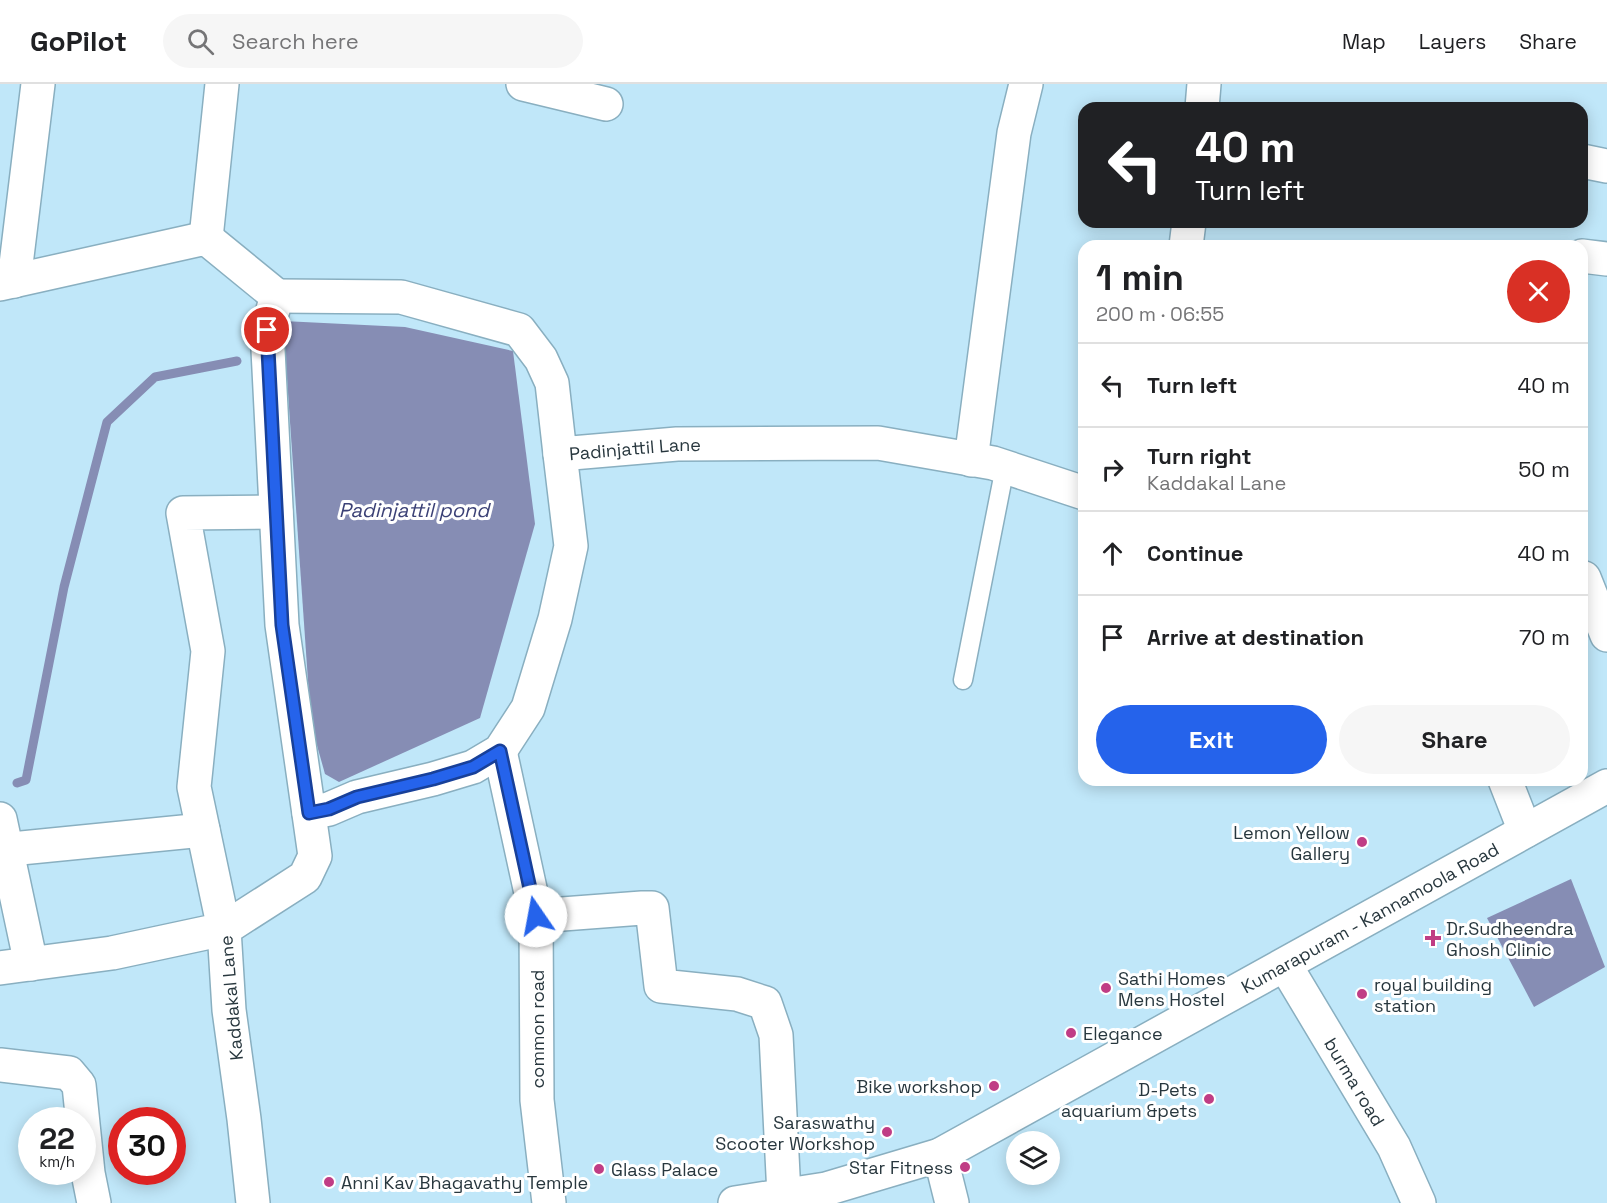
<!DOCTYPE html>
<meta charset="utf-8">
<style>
body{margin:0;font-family:"Space Grotesk",sans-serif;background:#f6f6f6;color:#202124;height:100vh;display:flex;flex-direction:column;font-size:22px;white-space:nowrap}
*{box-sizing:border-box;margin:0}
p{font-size:20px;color:#757577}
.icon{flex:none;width:33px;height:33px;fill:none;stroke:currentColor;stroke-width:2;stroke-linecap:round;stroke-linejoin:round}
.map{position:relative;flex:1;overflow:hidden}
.drawer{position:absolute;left:1078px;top:156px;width:510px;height:546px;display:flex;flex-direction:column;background:#fff;border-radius:18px;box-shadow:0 3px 15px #0003}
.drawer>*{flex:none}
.guide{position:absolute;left:1078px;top:18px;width:510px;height:126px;border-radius:18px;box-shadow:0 3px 15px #0003;background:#202124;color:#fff;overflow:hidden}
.controls{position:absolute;left:1006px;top:1047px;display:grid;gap:12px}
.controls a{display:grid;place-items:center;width:54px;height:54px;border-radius:50%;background:#fff;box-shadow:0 3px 15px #0003;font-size:30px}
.speed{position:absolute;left:18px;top:1023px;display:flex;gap:12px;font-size:30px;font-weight:700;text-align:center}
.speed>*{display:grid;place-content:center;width:78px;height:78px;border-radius:50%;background:#fff;box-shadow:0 3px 15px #0003;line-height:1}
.speed small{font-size:15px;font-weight:400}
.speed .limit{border:9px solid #d22;background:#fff;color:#111}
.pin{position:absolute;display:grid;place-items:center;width:51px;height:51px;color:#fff;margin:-26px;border:3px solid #fff;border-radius:50%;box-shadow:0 2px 6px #0007}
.me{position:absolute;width:66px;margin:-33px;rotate:348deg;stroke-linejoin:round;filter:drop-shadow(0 0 4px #0008)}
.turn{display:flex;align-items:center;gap:21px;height:126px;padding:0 18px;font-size:27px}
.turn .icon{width:78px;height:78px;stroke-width:2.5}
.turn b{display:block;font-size:42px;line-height:51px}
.round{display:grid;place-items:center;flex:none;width:63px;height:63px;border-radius:32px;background:#f6f6f6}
.summary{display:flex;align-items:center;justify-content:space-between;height:102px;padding:0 18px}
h1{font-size:36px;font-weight:700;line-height:45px}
.primary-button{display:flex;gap:12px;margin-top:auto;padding:12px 18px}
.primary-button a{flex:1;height:69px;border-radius:36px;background:#2563eb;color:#fff;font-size:24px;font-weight:700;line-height:69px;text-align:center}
.primary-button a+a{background:#f6f6f6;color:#202124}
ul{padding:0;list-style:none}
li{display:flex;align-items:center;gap:18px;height:84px;padding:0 18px;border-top:2px solid #e0e0e0}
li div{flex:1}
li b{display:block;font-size:22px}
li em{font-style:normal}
header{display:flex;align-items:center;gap:36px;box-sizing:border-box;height:84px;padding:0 30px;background:#fff;border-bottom:2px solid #e0e0e0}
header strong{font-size:28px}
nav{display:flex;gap:33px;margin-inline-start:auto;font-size:21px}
.search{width:420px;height:54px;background:#f6f6f6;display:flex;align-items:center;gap:15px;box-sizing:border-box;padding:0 21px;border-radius:33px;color:#757577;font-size:22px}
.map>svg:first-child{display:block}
</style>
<header>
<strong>GoPilot</strong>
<div class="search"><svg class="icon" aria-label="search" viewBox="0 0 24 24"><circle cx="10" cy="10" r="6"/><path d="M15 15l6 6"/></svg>Search here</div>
<nav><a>Map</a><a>Layers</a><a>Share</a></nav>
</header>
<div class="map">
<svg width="1607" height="1119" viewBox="0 0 1607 1119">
<rect width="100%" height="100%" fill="#c0e7f9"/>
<!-- water -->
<g fill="#868db4">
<polygon points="283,237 405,243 513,267 535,440 480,634 339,698 325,690 311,640"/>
<polygon points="1571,795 1605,883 1534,923 1487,834"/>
</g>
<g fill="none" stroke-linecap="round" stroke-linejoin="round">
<!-- stream -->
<polyline stroke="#868db4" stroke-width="9" points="17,699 26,696 64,503 107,338 155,293 237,277"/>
<defs>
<polyline id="lane" points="963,596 1005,383"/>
<g id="street">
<polyline points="523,0 606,20"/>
<polyline points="1202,24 1204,0"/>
<polyline points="1582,77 1607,82"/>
<polyline points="206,154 222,0"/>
<polyline points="1186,162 1189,138"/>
<polyline points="1582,172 1607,175"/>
<polyline points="14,197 38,0"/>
<polyline points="0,200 206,154 277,212"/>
<path id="s1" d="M277 212 401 213 519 246 541 275 552 299 560 370 677 360 878 359 993 379 1084 409"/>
<polyline points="971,376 1014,49 1026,0"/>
<polyline points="1584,494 1607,551"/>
<polyline points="500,667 536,832"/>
<polyline points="1505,696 1525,747"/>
<polyline points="309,729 329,725 357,713 433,695 473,683 500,667 528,624 555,535 571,462 560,370"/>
<polyline points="0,735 31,880"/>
<polyline points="0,766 203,746"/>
<path id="s2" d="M1285 881 1394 1063 1419 1119"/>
<polyline points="0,884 112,869 224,845 194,703 208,567 183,429 276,428"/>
<polyline points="0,981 69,989 79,1001 88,1089 94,1119"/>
<polyline points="940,1071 952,1119"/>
<polyline points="253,1119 244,1035 229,926 224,845 305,793 315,772 282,541 267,246 277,212"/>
<polyline points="549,1119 537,1016 536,832 642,824 652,824 661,902 737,910 765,919 776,951 784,1111"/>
</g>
<g id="secondary">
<path id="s3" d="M735 1119 826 1105 940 1071 1607 702"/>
</g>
</defs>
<!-- lane casing -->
<use href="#lane" stroke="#89afc0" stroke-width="21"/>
<!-- street casing -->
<use href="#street" stroke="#89afc0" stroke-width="36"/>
<!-- secondary casing -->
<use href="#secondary" stroke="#89afc0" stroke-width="36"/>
<!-- lane -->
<use href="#lane" stroke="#fff" stroke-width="18"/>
<!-- street -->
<use href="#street" stroke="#fff" stroke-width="33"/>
<!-- secondary -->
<use href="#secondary" stroke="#fff" stroke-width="33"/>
</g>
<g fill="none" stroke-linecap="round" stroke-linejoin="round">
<defs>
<polyline id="route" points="267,246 282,541 309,729 329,725 357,713 433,695 473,683 500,667 536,832"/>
</defs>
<!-- route casing -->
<use href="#route" stroke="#184099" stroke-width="15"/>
<!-- route -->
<use href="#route" stroke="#2563eb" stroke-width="10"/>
</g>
<!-- markers -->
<g fill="#c03d85" stroke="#fff" stroke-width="2">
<circle cx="1362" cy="758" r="6"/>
<path d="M1430 845h6v6h6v6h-6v6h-6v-6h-6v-6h6z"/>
<circle cx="1106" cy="904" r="6"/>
<circle cx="1362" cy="910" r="6"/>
<circle cx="1071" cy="949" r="6"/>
<circle cx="994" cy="1002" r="6"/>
<circle cx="1209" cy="1015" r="6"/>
<circle cx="887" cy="1048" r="6"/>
<circle cx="965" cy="1083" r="6"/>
<circle cx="599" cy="1085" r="6"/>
<circle cx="329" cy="1098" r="6"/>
</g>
<g text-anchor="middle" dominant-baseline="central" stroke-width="6" stroke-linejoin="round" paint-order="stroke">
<!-- street labels -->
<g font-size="18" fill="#28373e" stroke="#fff">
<text stroke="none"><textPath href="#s1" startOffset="456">Padinjattil Lane</textPath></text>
<text stroke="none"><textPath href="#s3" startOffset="702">Kumarapuram - Kannamoola Road</textPath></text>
<text transform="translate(231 914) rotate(-95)">Kaddakal Lane</text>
<text transform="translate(537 945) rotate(-90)">common road</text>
<text stroke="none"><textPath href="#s2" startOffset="136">burma road</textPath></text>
</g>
<!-- poi labels -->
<g font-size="18" fill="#28373e" stroke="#fff" text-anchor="start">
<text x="1350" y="748" text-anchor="end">Lemon Yellow<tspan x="1350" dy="21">Gallery</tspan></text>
<text x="1446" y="844">Dr.Sudheendra<tspan x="1446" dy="21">Ghosh Clinic</tspan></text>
<text x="1118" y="894">Sathi Homes<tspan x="1118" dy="21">Mens Hostel</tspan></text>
<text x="1374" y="900">royal building<tspan x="1374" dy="21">station</tspan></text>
<text x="1083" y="949">Elegance</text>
<text x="982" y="1002" text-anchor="end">Bike workshop</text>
<text x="1197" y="1005" text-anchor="end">D-Pets<tspan x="1197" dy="21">aquarium &amp;pets</tspan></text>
<text x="875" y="1038" text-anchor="end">Saraswathy<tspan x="875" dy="21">Scooter Workshop</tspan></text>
<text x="953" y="1083" text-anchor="end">Star Fitness</text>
<text x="611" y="1085">Glass Palace</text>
<text x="341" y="1098">Anni Kav Bhagavathy Temple</text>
</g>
<!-- water labels -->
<g font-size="20" font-style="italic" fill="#3b4176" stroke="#fff">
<text x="414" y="426">Padinjattil pond</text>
</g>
</g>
</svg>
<div class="controls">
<a><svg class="icon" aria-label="layers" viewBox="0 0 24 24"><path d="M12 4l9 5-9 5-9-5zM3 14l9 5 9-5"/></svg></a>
</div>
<div class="speed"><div>22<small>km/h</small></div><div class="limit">30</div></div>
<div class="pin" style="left:267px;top:246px;background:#d93025"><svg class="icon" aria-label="arrive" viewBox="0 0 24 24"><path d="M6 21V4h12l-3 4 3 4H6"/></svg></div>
<svg class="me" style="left:536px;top:832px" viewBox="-20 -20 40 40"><circle r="19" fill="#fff"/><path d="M0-13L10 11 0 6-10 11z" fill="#2563eb"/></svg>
<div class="guide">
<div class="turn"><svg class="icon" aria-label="left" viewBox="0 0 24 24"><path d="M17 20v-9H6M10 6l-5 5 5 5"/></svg><div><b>40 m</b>Turn left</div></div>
</div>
<section class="drawer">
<div class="summary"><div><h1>1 min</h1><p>200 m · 06:55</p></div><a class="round" style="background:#d93025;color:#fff"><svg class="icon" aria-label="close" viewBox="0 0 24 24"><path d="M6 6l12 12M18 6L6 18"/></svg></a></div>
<ul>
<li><svg class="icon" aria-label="left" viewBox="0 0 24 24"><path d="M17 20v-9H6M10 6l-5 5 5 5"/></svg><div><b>Turn left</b></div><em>40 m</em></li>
<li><svg class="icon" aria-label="right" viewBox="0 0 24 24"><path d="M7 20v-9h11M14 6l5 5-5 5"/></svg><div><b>Turn right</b><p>Kaddakal Lane</p></div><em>50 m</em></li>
<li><svg class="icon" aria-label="ahead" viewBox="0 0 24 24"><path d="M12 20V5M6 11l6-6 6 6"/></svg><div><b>Continue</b></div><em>40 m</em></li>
<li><svg class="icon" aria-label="arrive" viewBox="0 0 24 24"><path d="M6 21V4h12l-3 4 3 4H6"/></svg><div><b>Arrive at destination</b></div><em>70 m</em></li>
</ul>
<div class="primary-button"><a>Exit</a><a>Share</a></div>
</section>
</div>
